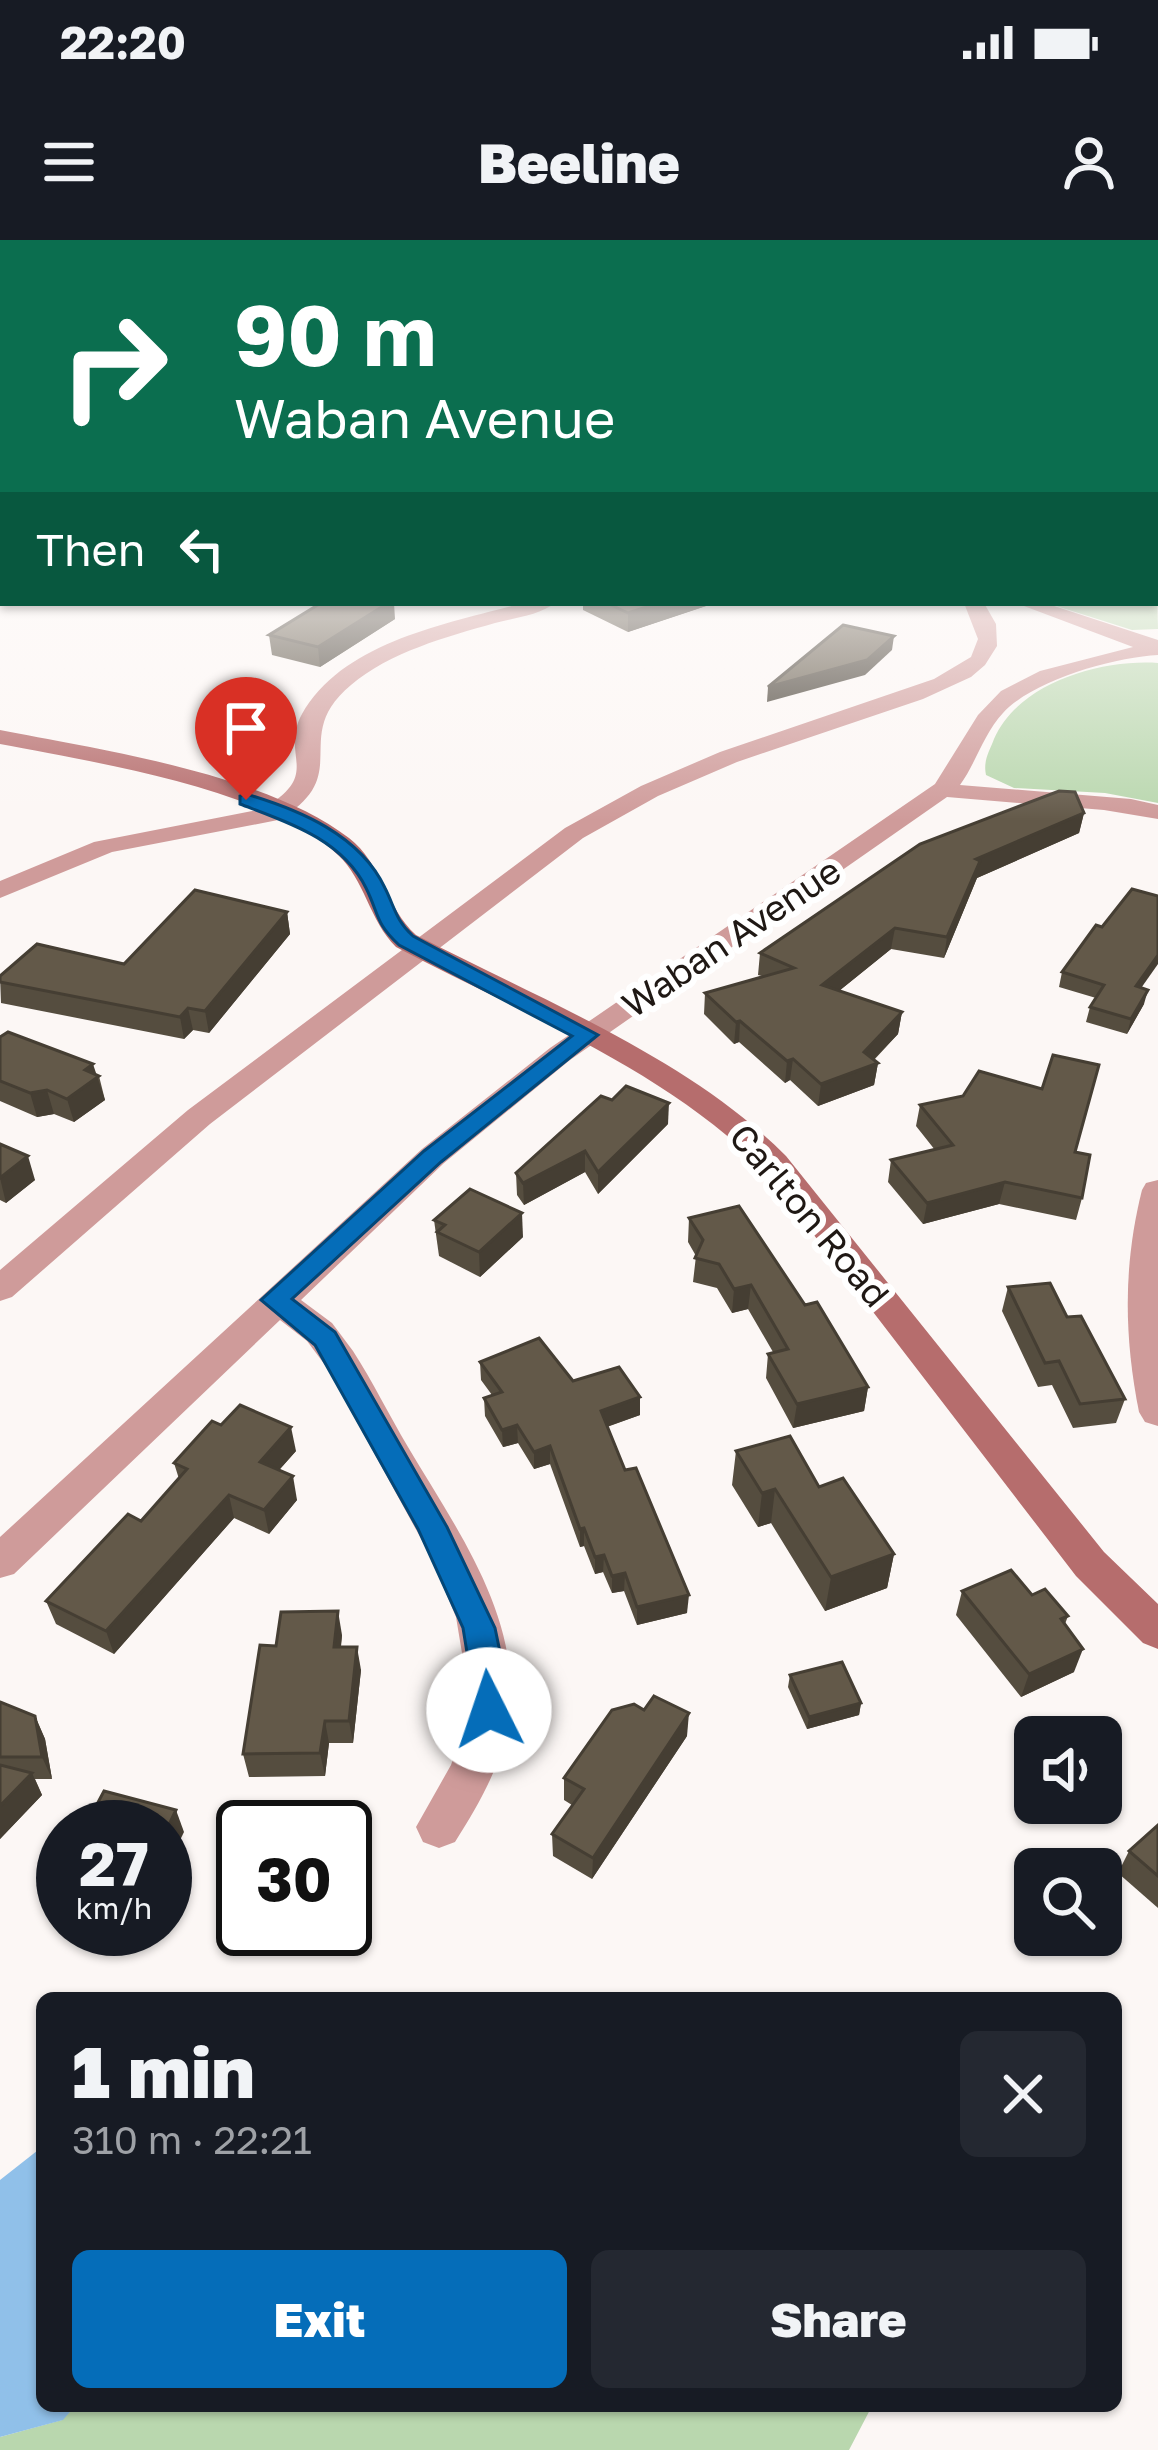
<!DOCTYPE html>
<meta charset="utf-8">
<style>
body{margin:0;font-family:"Golos Text",sans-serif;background:#242831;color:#f1f3f6;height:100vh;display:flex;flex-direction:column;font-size:45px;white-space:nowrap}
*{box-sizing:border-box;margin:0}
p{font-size:39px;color:#9ea1a6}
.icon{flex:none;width:66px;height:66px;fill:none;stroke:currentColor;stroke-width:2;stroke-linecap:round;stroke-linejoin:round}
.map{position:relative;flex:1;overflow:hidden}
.sheet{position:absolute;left:36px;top:1752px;width:1086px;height:420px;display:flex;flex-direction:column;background:#171b24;border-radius:18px;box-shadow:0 3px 9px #0004}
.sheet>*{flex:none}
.banner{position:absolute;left:0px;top:0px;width:1158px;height:366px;box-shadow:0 3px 9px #0004;background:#0b6e4f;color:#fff;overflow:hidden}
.buttons{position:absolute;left:1014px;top:1476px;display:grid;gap:24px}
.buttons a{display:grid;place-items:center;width:108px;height:108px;border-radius:18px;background:#171b24;box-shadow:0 3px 9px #0004;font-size:60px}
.speed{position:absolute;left:36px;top:1560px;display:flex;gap:24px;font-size:60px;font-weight:700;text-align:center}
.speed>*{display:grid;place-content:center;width:156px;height:156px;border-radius:50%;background:#171b24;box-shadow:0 3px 9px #0004;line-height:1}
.speed small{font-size:30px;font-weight:400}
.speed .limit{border:6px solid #111;border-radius:18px;background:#fff;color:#111}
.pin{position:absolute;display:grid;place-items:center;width:102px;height:102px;color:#fff;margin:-123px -51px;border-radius:50% 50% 50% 0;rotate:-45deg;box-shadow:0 0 12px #0007}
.pin .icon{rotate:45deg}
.me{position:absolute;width:132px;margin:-66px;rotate:356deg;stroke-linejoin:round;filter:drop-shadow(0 0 9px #0008)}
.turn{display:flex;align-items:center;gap:42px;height:252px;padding:0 36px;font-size:54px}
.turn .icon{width:156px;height:156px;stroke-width:2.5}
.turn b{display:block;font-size:84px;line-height:102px}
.then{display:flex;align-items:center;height:114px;padding:0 36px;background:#0003;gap:24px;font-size:45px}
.round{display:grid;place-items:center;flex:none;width:126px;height:126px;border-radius:18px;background:#242831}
.summary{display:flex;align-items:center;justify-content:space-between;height:204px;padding:0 36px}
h1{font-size:72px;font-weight:800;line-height:90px}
.button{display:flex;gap:24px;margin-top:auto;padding:24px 36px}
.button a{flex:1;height:138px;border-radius:18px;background:#056db9;color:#fff;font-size:48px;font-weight:800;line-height:138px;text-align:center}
.button a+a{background:#242831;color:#f1f3f6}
.status{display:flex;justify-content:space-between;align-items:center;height:84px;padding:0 60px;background:#171b24;direction:ltr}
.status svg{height:33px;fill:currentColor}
header{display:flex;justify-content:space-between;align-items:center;height:156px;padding:0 36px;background:#171b24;font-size:54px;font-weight:800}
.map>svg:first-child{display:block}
</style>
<div class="status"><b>22:20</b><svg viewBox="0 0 49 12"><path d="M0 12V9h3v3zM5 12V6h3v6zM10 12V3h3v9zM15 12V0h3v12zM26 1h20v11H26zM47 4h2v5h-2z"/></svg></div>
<header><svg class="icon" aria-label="menu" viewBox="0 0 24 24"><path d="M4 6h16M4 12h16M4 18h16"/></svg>Beeline<svg class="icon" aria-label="person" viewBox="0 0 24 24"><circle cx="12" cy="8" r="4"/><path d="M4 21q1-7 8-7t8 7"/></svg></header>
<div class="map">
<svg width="1158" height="2210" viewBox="0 0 1158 2210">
<rect width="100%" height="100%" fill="#fcf7f5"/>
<!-- green -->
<g fill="#b9d7ae">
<polygon points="1155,272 1158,389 1132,390 1047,363 1155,363"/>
<path d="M1158 423V563L1105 553 1014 548 986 535C983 521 989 512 994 499 1018 443 1101 419 1158 423Z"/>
<polygon points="75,2166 872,2166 849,2210 0,2210 0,2197 62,2180"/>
</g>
<!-- water -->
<polygon fill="#90c0e9" points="42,1907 42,2166 75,2166 63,2180 0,2197 0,1940"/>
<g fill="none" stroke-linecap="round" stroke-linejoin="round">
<!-- street -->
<g fill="#cf9b9a" fill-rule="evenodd">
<rect x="0" y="318" width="3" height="12"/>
<polygon points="3,346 3,359 0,360 0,347"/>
<path d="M523 363H555C540 375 514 378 495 383 446 397 390 412 351 445 288 497 357 535 278 580L112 612 0 658V641L94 602 262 569C324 534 279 516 302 474 343 401 450 383 523 363Z"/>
<polygon points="964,363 984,363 996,384 997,406 985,425 971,437 923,459 737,522 658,556 583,598 210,884 12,1057 0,1061 0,1030 188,870 565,588 641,546 720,512 934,439 971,417 978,399"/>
<path d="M1016 363H1045L1158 400V415C1115 417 1033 440 1003 473 984 493 976 523 960 545L1131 559 1158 565V579L1104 570 947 557 570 820 444 923 301 1060 332 1083 353 1111C373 1142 389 1175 408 1207 454 1285 518 1372 510 1467 507 1516 481 1561 455 1602L439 1608 423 1602 416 1587 451 1525 465 1483 467 1443 456 1377 430 1315 328 1129 307 1101 280 1080 14 1334 0 1338V1297L422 909 550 808 935 544 978 475 1001 451 1040 431 1133 407Z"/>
<path d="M1158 940V1186L1145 1182 1139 1172C1124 1097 1123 1025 1142 950L1146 943Z"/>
</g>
<!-- secondary -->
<path fill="#b66d6d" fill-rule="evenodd" d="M0 490C102 510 266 534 349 598 382 623 386 668 416 695 539 759 689 818 786 916L1104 1312 1158 1364V1409L1143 1403 1076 1336 764 930C668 831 518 771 396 707 369 680 365 640 338 615 269 549 93 522 0 504Z"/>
</g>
<!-- wall -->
<g fill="#554d3f">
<polygon points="583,363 715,363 628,392 583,370"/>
<polygon points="395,379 320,427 272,415 269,395"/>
<polygon points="1084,573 1079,593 977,638 944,718 891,709 839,751 902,772 898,794 874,820 878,823 874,845 818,866 790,840 785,843 739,802 734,804 704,774 705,753 762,736 758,735 760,713"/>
<polygon points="287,672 290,694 209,793 193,790 184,799 1,763 0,736 124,724"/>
<polygon points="1062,732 1141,748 1144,764 1127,794 1086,782 1090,767 1096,758 1059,747"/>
<polygon points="0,797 99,836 105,860 74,882 54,874 37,877 0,861"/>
<polygon points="1042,849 1075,912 1082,958 1076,980 999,964 923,984 888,942 891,920 935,910 916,886 920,865"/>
<polygon points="668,884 598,954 585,932 524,965 517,955 516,933"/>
<polygon points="0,904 35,940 6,963 0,960"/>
<polygon points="689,978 805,1065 868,1147 864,1171 793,1188 766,1138 768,1114 773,1112 748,1069 732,1073 717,1048 693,1042 696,1016 688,1002"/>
<polygon points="434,980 523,997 480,1037 439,1016"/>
<polygon points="1008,1047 1067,1077 1125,1159 1116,1183 1073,1188 1052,1145 1038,1147 1002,1071"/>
<polygon points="480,1122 573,1141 640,1175 607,1187 687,1373 637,1385 624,1351 612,1353 603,1332 595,1334 584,1306 580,1307 550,1224 534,1229 518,1203 503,1207 485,1176 484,1158 492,1155 481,1140"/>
<polygon points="296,1211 279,1230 297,1260 269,1294 234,1278 114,1414 56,1384 46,1361 141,1281 179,1239 174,1223"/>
<polygon points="736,1211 894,1314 887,1348 825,1371 771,1283 758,1287 732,1245"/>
<polygon points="962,1351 1032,1355 1068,1376 1065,1384 1074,1432 1021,1457 956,1375"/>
<polygon points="342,1395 341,1407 361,1430 353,1503 329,1503 325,1536 249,1537 243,1514 276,1406"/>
<polygon points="790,1435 861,1463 859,1475 807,1489 788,1447"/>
<polygon points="0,1462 35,1476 45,1499 52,1539 35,1539 42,1555 0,1599"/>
<polygon points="687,1496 592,1639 553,1616 552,1594 572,1565 564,1560 564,1538"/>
<polygon points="1158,1585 1158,1668 1118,1633 1129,1611"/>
</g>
<!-- shaded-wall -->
<g fill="#453e33">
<polygon points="388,363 394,363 395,379 320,427 318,407"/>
<polygon points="659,363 715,363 628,392 628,373"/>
<polygon points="894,396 892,410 865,435 767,462 768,447"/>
<polygon points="1084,573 1079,593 977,638 944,718 947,697 976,619"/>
<polygon points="287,672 290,694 209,793 205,771"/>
<polygon points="895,688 891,709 819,767 822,745"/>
<polygon points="1158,715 1158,724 1132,761 1136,746"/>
<polygon points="1148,750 1144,764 1127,794 1131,779"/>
<polygon points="188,768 193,790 184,799 180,777"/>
<polygon points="902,772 898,794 866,827 878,823 874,845 818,866 821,844 864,812"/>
<polygon points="740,781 739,802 734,804 736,782"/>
<polygon points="793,819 790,840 785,843 787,821"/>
<polygon points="93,824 105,860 74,882 67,859 85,830"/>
<polygon points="47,850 54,874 37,877 30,853"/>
<polygon points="669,863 668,884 598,954 598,932"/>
<polygon points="585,911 585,932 524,965 523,943"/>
<polygon points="28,916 35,940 6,963 0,938"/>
<polygon points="1005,942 999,964 923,984 927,963"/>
<polygon points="522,973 523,997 480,1037 479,1012"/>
<polygon points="751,1045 748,1069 732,1073 734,1049"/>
<polygon points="868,1147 864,1171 793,1188 797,1164"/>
<polygon points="640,1157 640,1175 600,1189 601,1171"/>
<polygon points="517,1185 518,1203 503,1207 502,1190"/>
<polygon points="291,1187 296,1211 265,1246 260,1222"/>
<polygon points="550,1206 550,1224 534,1229 534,1212"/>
<polygon points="293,1236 297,1260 269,1294 264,1270"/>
<polygon points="775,1249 771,1283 758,1287 762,1253"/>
<polygon points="229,1255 234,1278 114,1414 106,1391"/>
<polygon points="584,1288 584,1306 580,1307 580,1289"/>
<polygon points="894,1314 887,1348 825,1371 831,1337"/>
<polygon points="604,1315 603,1332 595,1334 595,1317"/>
<polygon points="625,1333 624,1351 612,1353 612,1336"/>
<polygon points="689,1355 687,1373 637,1385 637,1367"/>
<polygon points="338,1371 342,1395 338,1430 334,1407"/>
<polygon points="357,1407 361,1430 353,1503 349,1481"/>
<polygon points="1083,1409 1074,1432 1021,1457 1029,1434"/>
<polygon points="861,1463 859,1475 807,1489 809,1477"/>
<polygon points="689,1473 687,1496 592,1639 593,1618"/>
<polygon points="35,1476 45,1499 52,1539 42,1517"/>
<polygon points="325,1481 329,1503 325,1536 320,1513"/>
<polygon points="32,1533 42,1555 0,1599 0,1566"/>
<polygon points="176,1570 184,1592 165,1631 165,1593"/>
</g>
<!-- building -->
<g fill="#635949" stroke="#453e33" stroke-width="3">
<rect x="0" y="272" width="3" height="15"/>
<polygon points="321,363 388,363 318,407 269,395"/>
<polygon points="607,363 659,363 628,373"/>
<polygon points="843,385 894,396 867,420 768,447"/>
<polygon points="1059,551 1075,552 1084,573 976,619 980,621 947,697 895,688 822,745 902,772 864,812 878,823 821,844 793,819 787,821 740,781 736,782 705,753 794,728 760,713 920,604"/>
<polygon points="1132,649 1158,656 1158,715 1136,746 1148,750 1131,779 1090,767 1104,745 1062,732 1096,685 1102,687"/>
<polygon points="195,650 287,672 205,771 188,768 180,777 0,742 0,736 37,704 124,724"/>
<polygon points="8,792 93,824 85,830 99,836 67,859 47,850 30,853 0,841 0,797"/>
<polygon points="1053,815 1099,825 1075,912 1090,915 1082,958 1005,942 927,963 891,920 953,905 920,865 963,856 979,831 1042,849"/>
<polygon points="626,846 669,863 598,932 585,911 523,943 516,933 601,856 612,860"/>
<polygon points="0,904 28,916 0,938"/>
<polygon points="470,949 522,973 479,1012 437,992 445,985 434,980"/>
<polygon points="739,966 805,1065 817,1062 868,1147 797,1164 768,1114 788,1109 751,1045 734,1049 719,1024 695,1018 703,1000 689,978"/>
<polygon points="1050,1043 1067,1077 1081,1076 1125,1159 1080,1164 1059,1121 1045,1123 1008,1047"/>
<polygon points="539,1098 573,1141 619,1127 640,1157 601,1171 625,1230 636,1228 689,1355 637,1367 625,1333 612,1336 604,1315 595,1317 584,1288 580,1289 550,1206 534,1212 517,1185 502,1190 484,1158 502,1152 480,1122"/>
<polygon points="240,1165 291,1187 260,1222 293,1236 264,1270 229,1255 106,1391 46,1361 128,1274 141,1281 187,1229 174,1223 212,1181 221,1185"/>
<polygon points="790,1196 819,1247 843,1238 894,1314 831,1337 775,1249 762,1253 736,1211"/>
<polygon points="1011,1330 1032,1355 1045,1349 1068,1376 1061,1379 1083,1409 1029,1434 962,1351"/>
<polygon points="338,1371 334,1407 357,1407 349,1481 325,1481 320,1513 243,1514 260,1405 276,1406 281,1372"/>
<polygon points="842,1422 861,1463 809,1477 790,1435"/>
<polygon points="654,1456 689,1473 593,1618 552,1594 584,1549 564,1538 612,1470 634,1464 644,1470"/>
<polygon points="0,1462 35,1476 42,1517 0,1517"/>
<polygon points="0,1525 32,1533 0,1566"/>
<polygon points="104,1551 176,1570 165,1593 165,1587 85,1587"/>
<polygon points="1158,1585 1158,1636 1129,1611"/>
</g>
<!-- sky -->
<linearGradient id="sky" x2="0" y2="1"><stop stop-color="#85b9e8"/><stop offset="0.47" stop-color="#fefbfa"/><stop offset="1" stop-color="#fefbfa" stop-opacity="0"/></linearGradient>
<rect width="1158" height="581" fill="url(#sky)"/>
<!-- route -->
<path fill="#056db9" stroke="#034778" stroke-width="3" d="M246 554C300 570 360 595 385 648 395 668 396 681 413 696L598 795 441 922 292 1059 335 1092 447 1287 495 1388 506 1441 501 1480 489 1484 478 1480 463 1388 418 1289 315 1105 261 1060 424 911 572 796 399 705C375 683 379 674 366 648 342 599 287 582 240 564V556Z"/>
<g text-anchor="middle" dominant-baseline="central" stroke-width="12" stroke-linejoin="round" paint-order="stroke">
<!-- street labels -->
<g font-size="36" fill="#1f1814" stroke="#fff">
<text transform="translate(731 697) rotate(-34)">Waban Avenue</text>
<text transform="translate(810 975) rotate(50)">Carlton Road</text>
</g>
</g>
</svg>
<div class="buttons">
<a><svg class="icon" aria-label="sound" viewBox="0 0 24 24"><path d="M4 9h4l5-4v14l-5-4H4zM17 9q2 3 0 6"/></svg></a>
<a><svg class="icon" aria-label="search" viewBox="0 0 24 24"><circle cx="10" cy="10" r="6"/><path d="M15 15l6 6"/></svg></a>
</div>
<div class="speed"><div>27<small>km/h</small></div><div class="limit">30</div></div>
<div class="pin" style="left:246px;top:560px;background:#d93025"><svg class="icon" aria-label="arrive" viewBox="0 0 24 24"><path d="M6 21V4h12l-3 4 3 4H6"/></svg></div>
<svg class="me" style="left:489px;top:1470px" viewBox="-20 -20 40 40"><circle r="19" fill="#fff"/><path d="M0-13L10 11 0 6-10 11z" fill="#056db9"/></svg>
<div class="banner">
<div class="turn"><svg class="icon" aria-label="right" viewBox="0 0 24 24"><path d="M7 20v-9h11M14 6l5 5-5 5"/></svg><div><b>90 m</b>Waban Avenue</div></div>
<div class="then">Then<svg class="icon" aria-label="left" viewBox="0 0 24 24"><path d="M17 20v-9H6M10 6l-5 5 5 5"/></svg></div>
</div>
<section class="sheet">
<div class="summary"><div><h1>1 min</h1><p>310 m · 22:21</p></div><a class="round"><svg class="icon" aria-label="close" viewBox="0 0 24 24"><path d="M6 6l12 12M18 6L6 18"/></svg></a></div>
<div class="button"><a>Exit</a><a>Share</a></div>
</section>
</div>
